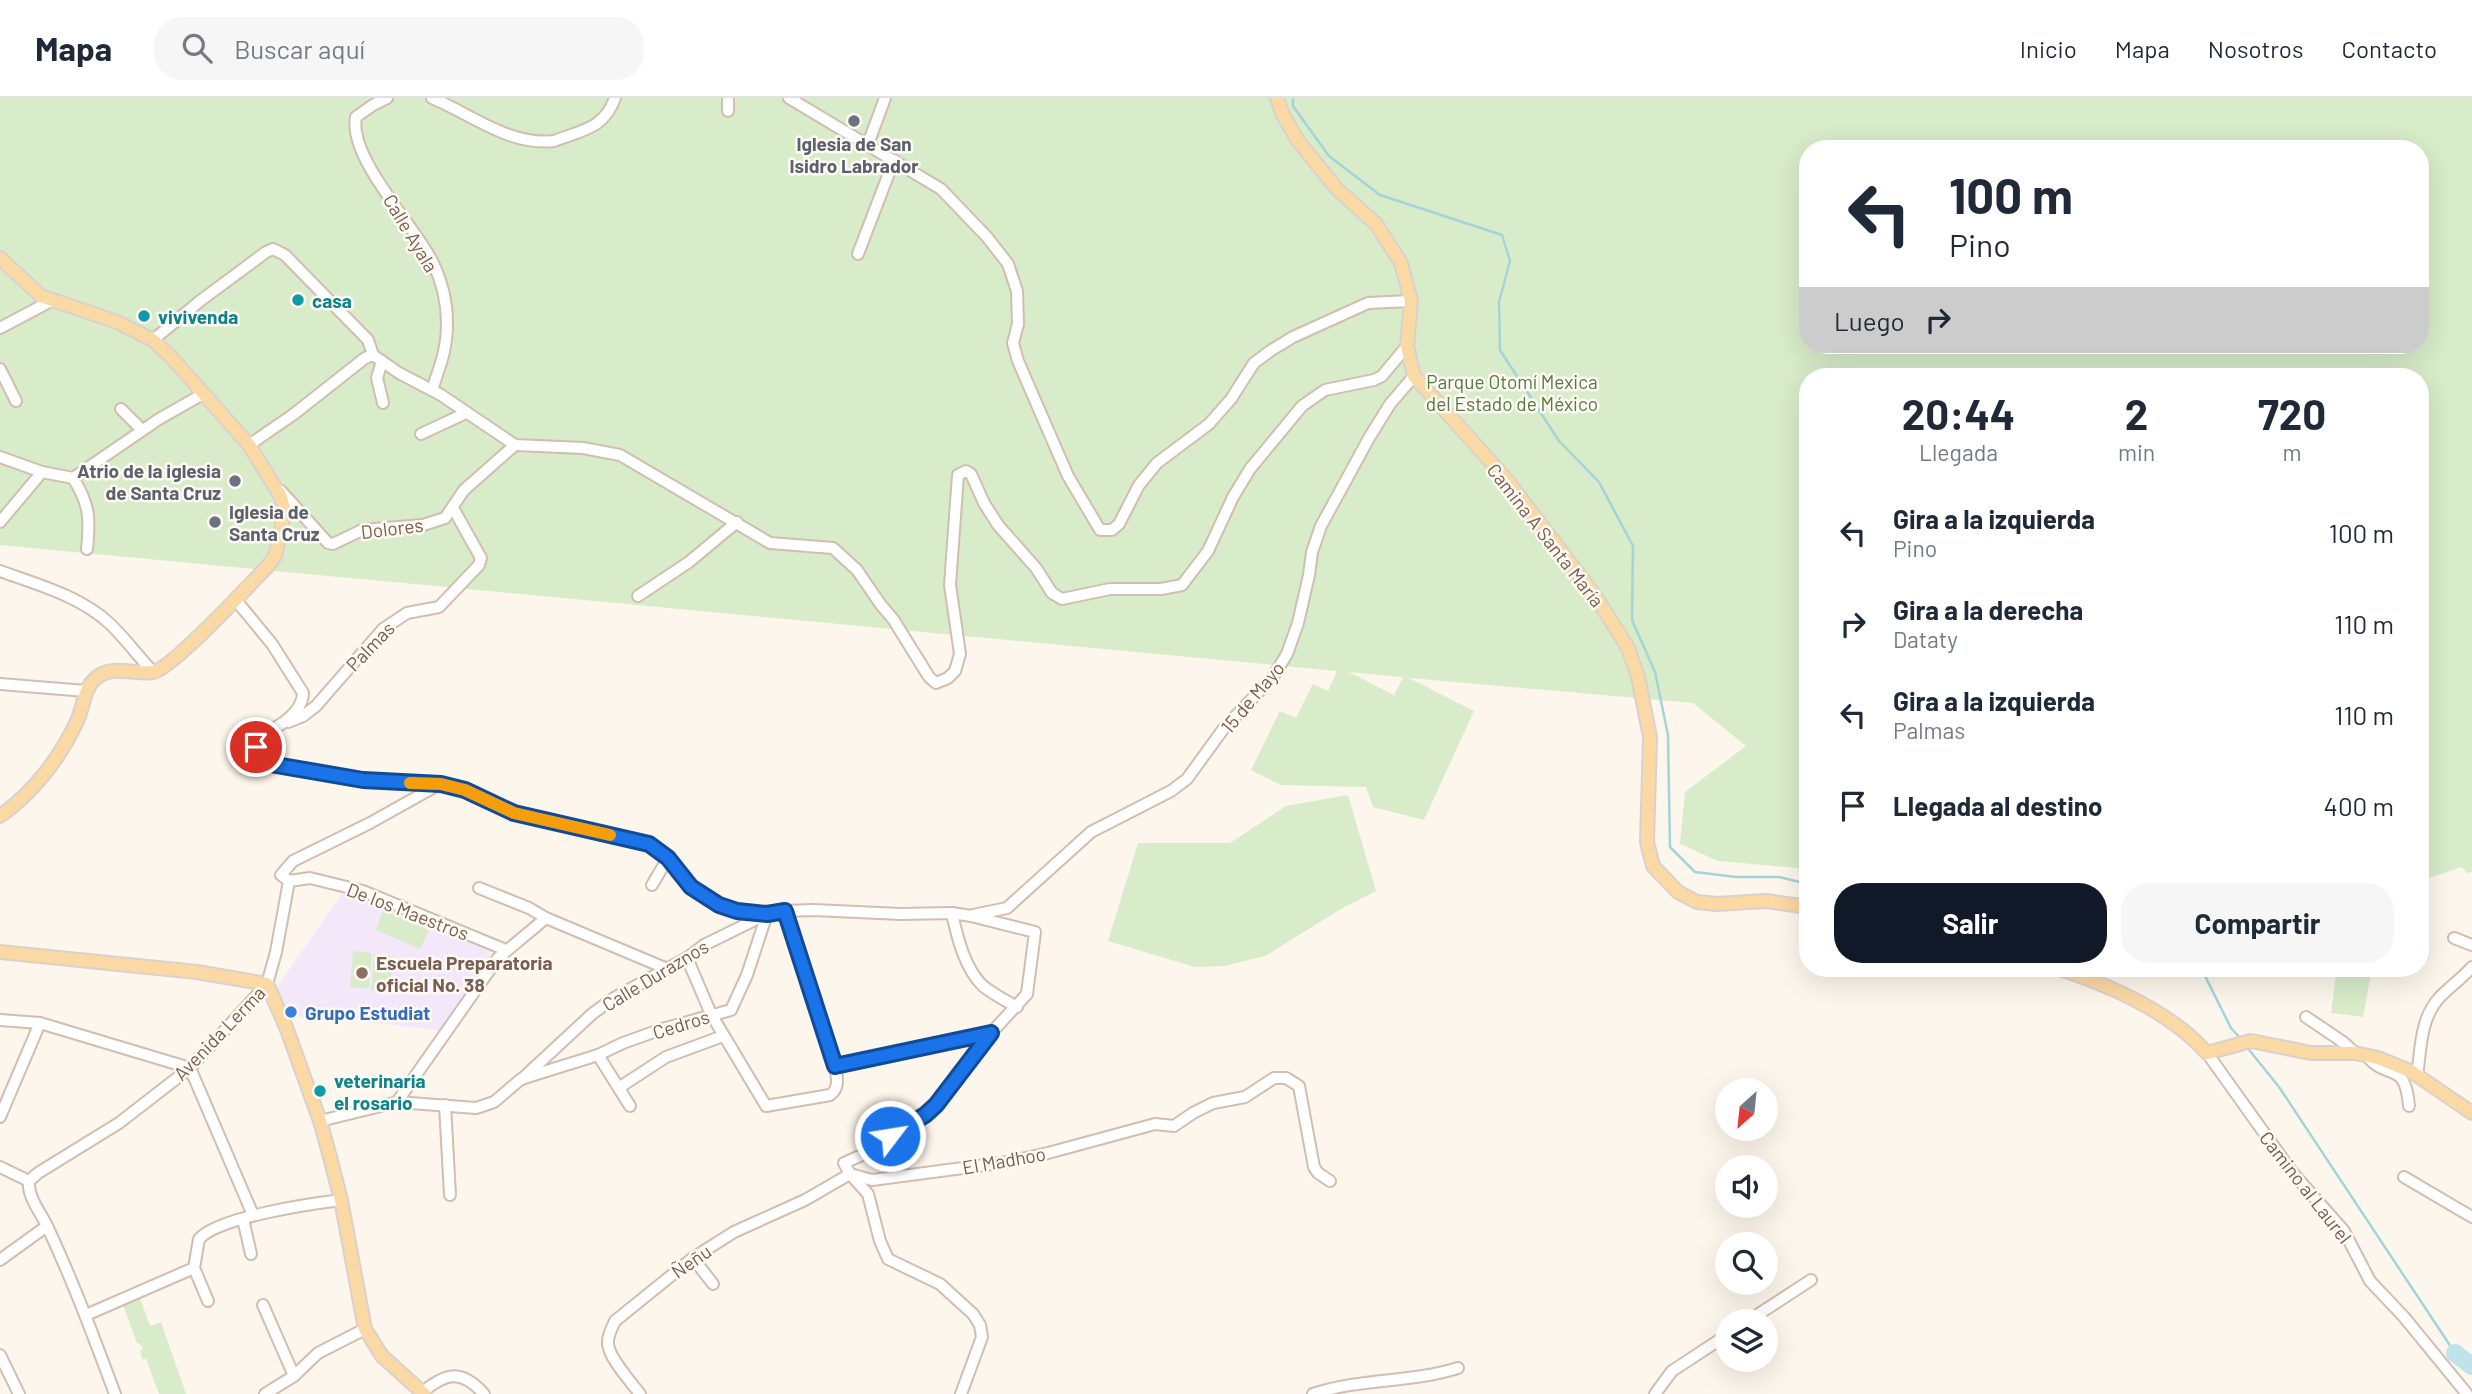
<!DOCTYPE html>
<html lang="es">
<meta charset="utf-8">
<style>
body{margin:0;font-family:Barlow,sans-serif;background:#f6f6f7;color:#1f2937;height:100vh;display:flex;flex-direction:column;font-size:26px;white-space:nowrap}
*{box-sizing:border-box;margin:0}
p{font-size:23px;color:#747a83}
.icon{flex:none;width:38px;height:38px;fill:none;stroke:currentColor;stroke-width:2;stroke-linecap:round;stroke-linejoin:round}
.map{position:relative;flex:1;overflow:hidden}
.sheet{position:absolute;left:1799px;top:270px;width:630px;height:609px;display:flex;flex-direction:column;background:#fff;border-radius:28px;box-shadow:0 7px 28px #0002}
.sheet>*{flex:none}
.guide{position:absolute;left:1799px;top:42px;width:630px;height:214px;border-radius:28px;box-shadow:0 7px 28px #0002;background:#fff;color:#1f2937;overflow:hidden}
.needle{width:46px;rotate:207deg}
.fabs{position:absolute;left:1715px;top:980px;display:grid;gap:14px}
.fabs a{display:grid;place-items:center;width:63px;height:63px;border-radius:50%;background:#fff;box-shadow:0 7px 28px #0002;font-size:35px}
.pin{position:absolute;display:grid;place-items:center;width:60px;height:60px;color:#fff;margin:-30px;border:4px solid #fff;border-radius:50%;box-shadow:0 2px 7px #0007}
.me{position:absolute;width:77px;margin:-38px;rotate:59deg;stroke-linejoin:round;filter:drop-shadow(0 0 5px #0008)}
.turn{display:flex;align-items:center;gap:24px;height:147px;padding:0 35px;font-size:32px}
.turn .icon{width:91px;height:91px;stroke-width:2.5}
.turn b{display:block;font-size:49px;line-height:60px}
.then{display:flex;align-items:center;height:66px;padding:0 35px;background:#0003;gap:14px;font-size:26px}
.eta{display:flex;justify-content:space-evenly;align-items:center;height:119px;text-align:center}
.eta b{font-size:42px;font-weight:700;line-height:49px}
.button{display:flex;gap:14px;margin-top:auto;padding:14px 35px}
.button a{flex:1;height:80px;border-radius:28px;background:#111827;color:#fff;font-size:28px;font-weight:700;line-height:80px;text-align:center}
.button a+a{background:#f6f6f7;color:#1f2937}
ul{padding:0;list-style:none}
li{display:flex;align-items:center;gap:21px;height:91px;padding:0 35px}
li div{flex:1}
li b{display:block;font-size:26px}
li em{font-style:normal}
header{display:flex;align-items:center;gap:42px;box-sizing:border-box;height:98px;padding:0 35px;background:#fff;border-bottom:2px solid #e0e1e3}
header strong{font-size:33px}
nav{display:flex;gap:38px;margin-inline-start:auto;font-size:24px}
.search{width:490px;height:63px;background:#f6f6f7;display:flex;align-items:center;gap:18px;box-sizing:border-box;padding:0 24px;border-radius:28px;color:#747a83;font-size:26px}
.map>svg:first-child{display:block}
</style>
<header>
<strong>Mapa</strong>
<div class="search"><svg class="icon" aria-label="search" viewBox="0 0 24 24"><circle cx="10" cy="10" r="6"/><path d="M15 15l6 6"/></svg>Buscar aquí</div>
<nav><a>Inicio</a><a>Mapa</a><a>Nosotros</a><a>Contacto</a></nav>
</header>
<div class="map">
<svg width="2472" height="1296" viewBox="0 0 2472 1296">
<rect width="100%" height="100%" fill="#fdf6ec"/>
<!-- education -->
<polygon fill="#f3e8fa" points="345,792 488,850 491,863 441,933 346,921 291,919 277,889"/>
<!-- green -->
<g fill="#d8ecc9" fill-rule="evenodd">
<path d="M0 0H2472V774L2467 775 2462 769 2420 783V278H1808V771L1718 763 1680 746 1685 694 1746 648 1693 605 1409 580 1474 613 1424 722 1373 709 1366 689 1281 687 1251 672 1280 613 1296 620 1313 586 1328 593 1337 573 0 447ZM1808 51H2420V247H1808ZM1349 574 1402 579 1403 580 1394 597Z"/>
<polygon points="1348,697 1376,793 1341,811 1265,858 1224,868 1195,869 1108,843 1138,745 1230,745 1286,708"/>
<polygon points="383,812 429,832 420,851 376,832"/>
<polygon points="353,853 372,855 369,891 350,889"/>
<polygon points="374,856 393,858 390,894 371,892"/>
<polygon points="2337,870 2372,870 2363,919 2331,915"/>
<polygon points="140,1200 150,1228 161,1224 186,1296 159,1296 146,1261 142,1261 140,1253 143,1252 139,1245 137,1245 123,1207"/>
</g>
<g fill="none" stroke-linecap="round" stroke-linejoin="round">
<!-- stream -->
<g stroke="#a5d3da" stroke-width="2.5">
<polyline points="1293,0 1293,8 1329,58 1380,97 1502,137 1510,163 1499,204 1500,252 1559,343 1599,384 1633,448 1632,522 1655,574 1668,637 1670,749 1695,774 1736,779 1779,779 1808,786"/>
<polyline points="2201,870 2231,930 2240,940"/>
<polyline points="2246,948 2279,989 2455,1255"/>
</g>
<!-- river -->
<polyline stroke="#bfe3e8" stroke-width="18" points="2455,1255 2472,1268"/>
<defs>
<g id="minor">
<path d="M387 0 373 7 356 19C348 59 413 126 432 163 441 181 447 204 447 225 447 253 440 267 432 292"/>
<path d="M432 0C471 16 509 48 554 43 582 32 604 31 615 0"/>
<polyline points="789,0 941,91 987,139 1008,166 1017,193 1018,226 1013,245 1018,263 1068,378 1100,432 1112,432 1119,426 1139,387 1157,365 1209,326 1231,301 1254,265 1270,253 1293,239 1368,205 1411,203"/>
<polyline points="728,13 728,0"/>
<polyline points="868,46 885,0"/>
<polyline points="858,156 894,62"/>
<polyline points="0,230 51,203"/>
<polyline points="153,242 200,203 266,154 273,151 285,157 368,242 373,257 399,275 441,297 515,347 583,350 620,357 770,445 833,450 857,472 881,507 893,521 929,579 936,585 948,580 955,573 960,556 950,487 958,377 966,373 971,376 984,405 998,427 1036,470 1052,495 1062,501 1110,491 1161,491 1182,487 1208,453 1233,399 1250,371 1302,308 1325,292 1374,282 1382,278 1407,248"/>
<polyline points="382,263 377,280 383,305"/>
<polyline points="0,271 16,303"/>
<polyline points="121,311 142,332"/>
<polyline points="421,336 466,315"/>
<polyline points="249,347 294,316 365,260 373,257"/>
<polyline points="0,359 42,374 73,380 159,321 203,296"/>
<path d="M73 380C90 407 90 421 87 451"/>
<polyline points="281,393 328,445 333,446 362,432 423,427 445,420 464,392 515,347"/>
<polyline points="0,424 42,374"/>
<path d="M0 473C36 486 80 498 109 525 125 540 138 558 153 574"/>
<polyline points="638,498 689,464 737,424"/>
<path d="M235 501 272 546 303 595C302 617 277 630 258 638L256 649 262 664 363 682 441 686 465 692 514 715 649 746 668 760 697 794 719 807 737 813 767 816 785 813 813 812 901 816 952 815 971 818 1035 834 1027 896 991 935 946 995 925 1017 890 1038 871 1053 844 1065 850 1076 868 1096 880 1143 888 1161 940 1186 973 1216 980 1227 982 1239 961 1296"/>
<polyline points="0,586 86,593"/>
<polyline points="288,624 303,618 316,608 383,531 407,515 439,509 479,467 481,460 453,410"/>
<polyline points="289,783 310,780 363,793 506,852"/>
<polyline points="289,783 281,777 293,763 370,725 438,687"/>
<polyline points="652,787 668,760"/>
<polyline points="479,790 529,810 546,820"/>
<path d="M952 815C957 839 965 871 983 888 993 896 1006 903 1017 909"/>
<polyline points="973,817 1007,810 1091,734 1171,693 1187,681 1224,630 1273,579 1287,556 1298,525 1309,477 1312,454 1321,428 1369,340 1390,306 1414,278"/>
<polyline points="2454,840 2472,847"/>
<path d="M687 860 711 916 766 1008 830 997C840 990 837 979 835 968L785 813"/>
<polyline points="2306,919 2343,944 2355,955"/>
<polyline points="0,922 40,925 190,970 253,1117"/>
<polyline points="2207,955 2292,1074 2344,1133 2370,1183 2404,1219 2467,1296"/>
<polyline points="598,957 630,1008"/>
<path d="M2367 958C2388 984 2405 961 2409 1008"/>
<polyline points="835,968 991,935"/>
<path d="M2417 978C2421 951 2420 920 2440 899 2450 889 2462 880 2472 869"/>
<polyline points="522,981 592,916 614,900 687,860 704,847 767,816"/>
<polyline points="620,989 666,959 723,938"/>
<polyline points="397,1004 498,860 546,820 665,870"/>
<polyline points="445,1007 450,1097"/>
<polyline points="0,1019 40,925"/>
<polyline points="320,1023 397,1004 476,1010 494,1004 521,981 598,957 623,945 662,931 731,912 747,877 767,816"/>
<polyline points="0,1069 29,1083"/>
<polyline points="850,1076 872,1082 1008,1064 1048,1055 1155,1026 1174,1028 1193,1015 1213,1005 1245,999 1274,980 1286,980 1299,988 1314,1069 1318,1075 1330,1083"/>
<polyline points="2404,1079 2472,1119"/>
<polyline points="29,1083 38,1075 119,1025 190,970 267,886 276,854 289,783"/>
<path d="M29 1083C27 1098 41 1115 47 1128 73 1183 94 1240 115 1296"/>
<polyline points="243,1121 251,1156"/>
<polyline points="693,1160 713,1186"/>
<polyline points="0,1162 47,1128"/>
<polyline points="194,1170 208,1203"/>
<polyline points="263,1207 294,1278"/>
<path d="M86 1217 194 1170 199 1141C219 1119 309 1106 341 1102"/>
<polyline points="1748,1223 1811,1182"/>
<polyline points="0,1257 19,1296"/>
<polyline points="265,1296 294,1278 318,1255 365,1231"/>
<path d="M420 1296C444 1276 460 1269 484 1296"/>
<path d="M640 1296C631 1284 609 1260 608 1246 607 1238 612 1230 615 1223L693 1160 734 1134 805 1102 850 1076"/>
<path d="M1313 1296C1360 1280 1410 1285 1458 1270"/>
<polyline points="1655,1296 1672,1273 1727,1237"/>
</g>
<g id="major">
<polyline points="1277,0 1282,15 1298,43 1337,91 1376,126 1401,165 1411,203 1407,248 1414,278 1507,382 1596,499 1628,550 1638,579 1650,639 1647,744 1653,768 1678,794 1697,804 1717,806 1766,803 1808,809"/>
<path d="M0 160 41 198 117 224 153 242 171 259 249 347 280 397 285 413 275 458 267 469C249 487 172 571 153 574 135 577 112 566 96 580 83 591 84 609 77 623 60 660 33 695 0 718"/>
<polyline points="0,854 197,874 267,886 286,929 320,1023 330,1059 341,1102 365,1231 382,1258 424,1296"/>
<path d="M2057 870C2109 887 2170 913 2207 955L2251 943 2311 955H2355L2378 960 2412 974 2472 1015"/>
</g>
</defs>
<!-- minor casing -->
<use href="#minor" stroke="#d1beb0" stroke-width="14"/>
<!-- major casing -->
<use href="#major" stroke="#dad1cd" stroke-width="16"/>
<!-- minor -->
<use href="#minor" stroke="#fff" stroke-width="10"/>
<!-- major -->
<use href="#major" stroke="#fbd9a5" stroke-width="12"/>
</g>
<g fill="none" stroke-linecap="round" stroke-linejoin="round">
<defs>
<polyline id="route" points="256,649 259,660 270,666 363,682 441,686 465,692 514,715 649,746 668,760 691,789 719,807 737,813 767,816 785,813 835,968 991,935 936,1007 925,1017 890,1038"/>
</defs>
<!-- route casing -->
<use href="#route" stroke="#114b97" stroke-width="18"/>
<!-- route -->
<use href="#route" stroke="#1a73e8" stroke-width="12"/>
<!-- slow -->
<polyline stroke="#f59e0b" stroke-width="12" points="410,685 441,686 465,692 514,715 610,737"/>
</g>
<!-- markers -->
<g fill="#6b7280" stroke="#fffaf3" stroke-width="2.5">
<circle cx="854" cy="23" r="7"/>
<circle cx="235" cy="383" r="7"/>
<circle cx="215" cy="424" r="7"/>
</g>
<g fill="#0f9aa8" stroke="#fffaf3" stroke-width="2.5">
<circle cx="298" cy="202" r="7"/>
<circle cx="144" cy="218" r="7"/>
<circle cx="320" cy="993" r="7"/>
</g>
<circle fill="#8d6e63" stroke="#fffaf3" stroke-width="2.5" cx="362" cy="875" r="7"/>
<circle fill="#3f7fe0" stroke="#fffaf3" stroke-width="2.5" cx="291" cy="914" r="7"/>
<g text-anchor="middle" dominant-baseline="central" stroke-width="5" stroke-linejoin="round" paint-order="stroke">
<!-- worship labels -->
<g font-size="19" font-weight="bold" fill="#5b616d" stroke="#fffaf3">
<text x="854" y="45">Iglesia de San<tspan x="854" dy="22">Isidro Labrador</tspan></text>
<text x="221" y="372" text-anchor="end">Atrio de la iglesia<tspan x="221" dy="22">de Santa Cruz</tspan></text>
<text x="229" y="413" text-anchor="start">Iglesia de<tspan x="229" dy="22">Santa Cruz</tspan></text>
</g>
<!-- street labels -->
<g font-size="19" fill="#7a5c4d" stroke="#fffaf3">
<text transform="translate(411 135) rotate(59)">Calle Ayala</text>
<text transform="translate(392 430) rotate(-7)">Dolores</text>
<text transform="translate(1546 437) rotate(52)">Camina A Santa María</text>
<text transform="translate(370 548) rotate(-46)">Palmas</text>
<text transform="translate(1252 599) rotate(-50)">15 de Mayo</text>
<text transform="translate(408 813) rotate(21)">De los Maestros</text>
<text transform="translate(655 877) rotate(-31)">Calle Duraznos</text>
<text transform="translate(681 926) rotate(-17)">Cedros</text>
<text transform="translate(219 935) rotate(-46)">Avenida Lerma</text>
<text transform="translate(1004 1062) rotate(-10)">El Madhoo</text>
<text transform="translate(2306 1089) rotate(52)">Camino al Laurel</text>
<text transform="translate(691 1163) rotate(-35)">Ñeñu</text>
</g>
<!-- culture labels -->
<g font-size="19" font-weight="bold" fill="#0d838f" stroke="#fffaf3" text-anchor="start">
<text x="312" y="202">casa</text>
<text x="158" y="218">vivivenda</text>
<text x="334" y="982">veterinaria<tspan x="334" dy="22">el rosario</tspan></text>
</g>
<!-- park labels -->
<g font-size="19" fill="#537a41" stroke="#fffaf3">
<text x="1512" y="283">Parque Otomí Mexica<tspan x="1512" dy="22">del Estado de México</tspan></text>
</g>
<!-- education labels -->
<g font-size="19" font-weight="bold" fill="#785e54" stroke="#fffaf3" text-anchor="start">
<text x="376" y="864">Escuela Preparatoria<tspan x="376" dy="22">oficial No. 38</tspan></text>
</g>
<!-- shop labels -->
<g font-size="19" font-weight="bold" fill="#366cbe" stroke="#fffaf3" text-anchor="start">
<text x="305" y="914">Grupo Estudiat</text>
</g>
</g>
</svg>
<div class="fabs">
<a><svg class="needle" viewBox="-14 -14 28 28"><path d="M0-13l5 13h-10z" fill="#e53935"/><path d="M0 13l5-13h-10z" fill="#747a83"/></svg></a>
<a><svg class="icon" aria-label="sound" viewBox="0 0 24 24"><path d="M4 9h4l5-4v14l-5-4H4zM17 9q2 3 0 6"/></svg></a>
<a><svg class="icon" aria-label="search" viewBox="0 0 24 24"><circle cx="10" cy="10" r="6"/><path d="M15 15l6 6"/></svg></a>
<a><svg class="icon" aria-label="layers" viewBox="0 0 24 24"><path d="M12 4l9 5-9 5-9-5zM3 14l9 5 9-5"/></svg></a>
</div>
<div class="pin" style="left:256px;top:649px;background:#d93025"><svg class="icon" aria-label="arrive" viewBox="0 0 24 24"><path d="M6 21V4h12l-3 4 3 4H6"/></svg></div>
<svg class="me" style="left:890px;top:1038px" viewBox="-20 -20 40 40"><circle r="17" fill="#1a73e8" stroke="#fff" stroke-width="3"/><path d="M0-11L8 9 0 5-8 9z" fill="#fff"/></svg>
<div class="guide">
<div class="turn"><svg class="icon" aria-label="left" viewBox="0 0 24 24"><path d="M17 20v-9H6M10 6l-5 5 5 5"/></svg><div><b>100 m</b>Pino</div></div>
<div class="then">Luego<svg class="icon" aria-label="right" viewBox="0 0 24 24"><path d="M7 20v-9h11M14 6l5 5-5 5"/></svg></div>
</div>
<section class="sheet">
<div class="eta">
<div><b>20:44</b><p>Llegada</p></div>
<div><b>2</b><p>min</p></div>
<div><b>720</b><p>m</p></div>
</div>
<ul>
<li><svg class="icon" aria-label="left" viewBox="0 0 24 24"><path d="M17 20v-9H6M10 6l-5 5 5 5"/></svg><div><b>Gira a la izquierda</b><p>Pino</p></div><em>100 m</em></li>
<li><svg class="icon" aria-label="right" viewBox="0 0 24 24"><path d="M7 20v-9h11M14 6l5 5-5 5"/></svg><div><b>Gira a la derecha</b><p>Dataty</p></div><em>110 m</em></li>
<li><svg class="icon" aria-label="left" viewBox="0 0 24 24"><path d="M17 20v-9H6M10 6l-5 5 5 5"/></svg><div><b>Gira a la izquierda</b><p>Palmas</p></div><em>110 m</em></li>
<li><svg class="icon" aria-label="arrive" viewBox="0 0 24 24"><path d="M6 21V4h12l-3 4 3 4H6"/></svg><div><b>Llegada al destino</b></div><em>400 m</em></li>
</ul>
<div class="button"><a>Salir</a><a>Compartir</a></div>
</section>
</div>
